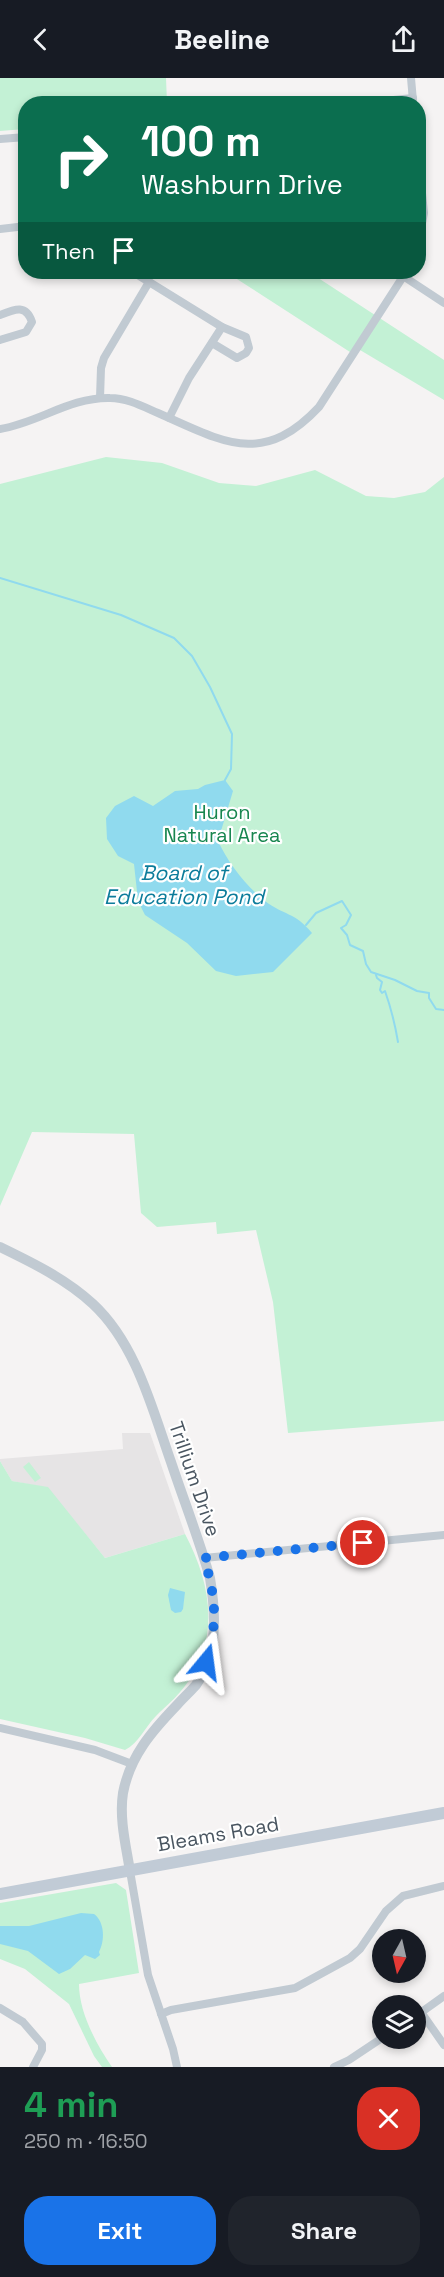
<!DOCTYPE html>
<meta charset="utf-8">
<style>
body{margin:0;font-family:"Space Grotesk",sans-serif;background:#20242c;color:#f1f3f6;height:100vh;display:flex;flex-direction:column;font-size:22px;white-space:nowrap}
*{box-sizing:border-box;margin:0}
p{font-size:20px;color:#9ea1a6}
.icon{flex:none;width:33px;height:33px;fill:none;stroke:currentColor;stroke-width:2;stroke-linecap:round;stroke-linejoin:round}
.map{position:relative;height:1989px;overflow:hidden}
.sheet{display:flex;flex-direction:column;background:#171b24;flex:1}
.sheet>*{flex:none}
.top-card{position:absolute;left:18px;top:18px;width:408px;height:183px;border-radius:24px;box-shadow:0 3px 9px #0003;background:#0b6e4f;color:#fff;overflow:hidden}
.needle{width:39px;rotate:188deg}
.tools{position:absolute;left:372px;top:1851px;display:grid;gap:12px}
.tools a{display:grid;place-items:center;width:54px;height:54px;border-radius:50%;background:#171b24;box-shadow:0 3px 9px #0003;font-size:30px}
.pin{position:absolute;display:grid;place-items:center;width:51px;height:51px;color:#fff;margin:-26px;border:3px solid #fff;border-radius:50%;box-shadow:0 2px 6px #0007}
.me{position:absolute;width:66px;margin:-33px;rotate:16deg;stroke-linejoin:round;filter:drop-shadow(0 0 4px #0008)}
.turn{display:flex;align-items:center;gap:21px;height:126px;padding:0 24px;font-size:27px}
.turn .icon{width:78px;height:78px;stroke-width:2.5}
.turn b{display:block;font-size:42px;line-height:51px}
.then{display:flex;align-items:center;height:57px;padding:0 24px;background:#0003;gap:12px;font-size:22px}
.round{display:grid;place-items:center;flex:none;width:63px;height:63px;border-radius:24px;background:#20242c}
.headline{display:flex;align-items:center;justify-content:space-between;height:102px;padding:0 24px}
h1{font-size:36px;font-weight:700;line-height:45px;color:#1e9e55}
.action{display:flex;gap:12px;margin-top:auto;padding:12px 24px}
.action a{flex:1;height:69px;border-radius:24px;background:#1a73e8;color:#fff;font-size:24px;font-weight:700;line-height:69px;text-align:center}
.action a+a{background:#20242c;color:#f1f3f6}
header{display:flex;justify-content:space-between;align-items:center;height:78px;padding:0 24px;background:#171b24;font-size:27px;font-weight:700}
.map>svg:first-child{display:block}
</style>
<header><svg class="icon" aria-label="back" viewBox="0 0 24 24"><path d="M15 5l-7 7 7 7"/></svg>Beeline<svg class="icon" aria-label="share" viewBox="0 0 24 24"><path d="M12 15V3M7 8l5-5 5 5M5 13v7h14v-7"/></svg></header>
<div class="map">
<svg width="444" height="1989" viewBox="0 0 444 1989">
<rect width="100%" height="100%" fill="#f5f3f3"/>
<!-- education -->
<polygon fill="#e6e4e5" points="122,1355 150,1355 185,1456 105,1480 48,1410 12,1403 0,1383 0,1381 123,1371"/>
<!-- green -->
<g fill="#c3f1d5">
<polygon points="0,0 166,0 167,25 26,26 25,51 0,53"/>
<polygon points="226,194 309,194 444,282 444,322 360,272 350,274"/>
<polygon points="106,379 162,385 219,405 256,408 315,392 366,418 394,420 425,414 444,399 444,1343 288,1355 273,1224 256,1152 217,1156 216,1144 157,1149 141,1135 134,1056 32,1054 0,1128 0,406"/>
<path d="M0 1383 12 1403 48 1409 105 1480 185 1456C211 1505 221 1561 185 1608 176 1620 166 1628 156 1638 145 1649 139 1665 125 1672L85 1660 0 1641Z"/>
<polygon points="29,1384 41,1400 35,1404 23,1389"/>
<path d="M116 1805 126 1812 139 1895 79 1906C79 1934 96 1966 112 1989H102L94 1978 69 1926 25 1891 0 1881V1825Z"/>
</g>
<!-- water -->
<g fill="#90daee">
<path d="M225 702 233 713 218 763C229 786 245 807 265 823 283 837 295 834 312 855L273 894 236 898 216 893 187 865 145 837 138 823 134 786 118 778 107 761 106 740 115 728 134 718 153 728 175 713 198 711 205 707Z"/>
<polygon points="170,1510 185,1514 183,1531 181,1534 175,1535 171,1532 168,1517"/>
<path d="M81 1835 94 1836C105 1844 105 1863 99 1874L100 1877 95 1881 85 1877 70 1891 59 1896 28 1873 0 1866V1848H29Z"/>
</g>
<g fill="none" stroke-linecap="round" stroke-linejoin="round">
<!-- stream -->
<g stroke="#90daee" stroke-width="2">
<polyline points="0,500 121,537 174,560 192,578 210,609 232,656 231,691 225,702"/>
<polyline points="306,847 316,835 342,823 351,837 346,847 341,850 347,857 350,867 363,873 366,886 371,894 395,902 417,913 429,915 429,920 436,931 444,932"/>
<path d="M376 897 377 900 382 904 380 912 382 915 385 913C391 930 395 946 398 964"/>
</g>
<!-- minor -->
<g stroke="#c1cad2" stroke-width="8">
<polyline points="411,0 413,23"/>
<polyline points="355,26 413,20"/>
<polyline points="0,61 26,59"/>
<polyline points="418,76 424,135 418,166"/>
<polyline points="0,151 26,148"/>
<polyline points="133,194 222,249 246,259 249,270 246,275 237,280 212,265"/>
<polyline points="403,198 444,225"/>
<path d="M0 237C15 231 26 226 32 244L26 254 0 262"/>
<polyline points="100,320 101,290 104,280 149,204"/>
<polyline points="169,340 189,300 222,249"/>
<path d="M0 351C38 345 70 319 110 320 127 320 142 328 158 335 222 363 262 390 319 329L406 194"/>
<polyline points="204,1480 444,1457"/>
<polyline points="0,1650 95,1672 132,1686"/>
<polyline points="130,1793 148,1897 173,1971 177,1989"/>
<polyline points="0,1930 23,1944 42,1966 42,1972 33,1989"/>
<polyline points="421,1934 444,1967"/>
<polyline points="161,1936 171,1932 295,1910 350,1880 360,1871 386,1833 403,1818 444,1808"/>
<polyline points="416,1938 444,1918"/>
<polyline points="334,1989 349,1982 382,1960"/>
</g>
<!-- tertiary -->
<path stroke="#c1cad2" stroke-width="10" d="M0 1169C33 1185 66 1201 93 1226 136 1266 152 1330 171 1384 184 1423 199 1461 210 1500 216 1536 218 1576 196 1607 190 1614 183 1620 177 1627 152 1653 130 1678 123 1715 119 1740 126 1768 130 1793"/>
<!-- secondary -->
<polyline stroke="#c1cbd6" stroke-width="12" points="0,1816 444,1735"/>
</g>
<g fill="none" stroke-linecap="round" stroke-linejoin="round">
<!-- route -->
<path stroke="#1a73e8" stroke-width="10" stroke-dasharray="0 18" d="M206 1584C218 1545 216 1520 204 1480L363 1465"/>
</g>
<g text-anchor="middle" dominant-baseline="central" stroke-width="4.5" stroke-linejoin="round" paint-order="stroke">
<!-- park labels -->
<g font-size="20" fill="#17864f" stroke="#fff">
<text x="222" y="734">Huron<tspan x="222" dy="23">Natural Area</tspan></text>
</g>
<!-- street labels -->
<g font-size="20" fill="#4a5661" stroke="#fff">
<text transform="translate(195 1401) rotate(71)">Trillium Drive</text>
<text transform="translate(218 1756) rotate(-10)">Bleams Road</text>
</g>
<!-- water labels -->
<g font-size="21" font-style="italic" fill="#0c7c9b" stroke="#fff">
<text x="184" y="794">Board of<tspan x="184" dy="24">Education Pond</tspan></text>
</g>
</g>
</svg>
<div class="tools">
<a><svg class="needle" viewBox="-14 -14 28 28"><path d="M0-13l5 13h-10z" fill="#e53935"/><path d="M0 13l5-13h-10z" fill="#9ea1a6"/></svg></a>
<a><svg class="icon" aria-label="layers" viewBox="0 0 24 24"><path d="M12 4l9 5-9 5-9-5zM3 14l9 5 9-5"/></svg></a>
</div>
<div class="pin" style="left:363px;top:1465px;background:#d93025"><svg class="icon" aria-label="arrive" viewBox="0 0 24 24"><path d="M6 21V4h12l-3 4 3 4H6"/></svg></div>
<svg class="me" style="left:206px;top:1584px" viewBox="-20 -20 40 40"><path d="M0-17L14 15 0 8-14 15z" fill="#1a73e8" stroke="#fff" stroke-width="4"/></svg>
<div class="top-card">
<div class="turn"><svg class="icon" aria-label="right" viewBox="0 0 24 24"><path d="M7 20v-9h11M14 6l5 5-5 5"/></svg><div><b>100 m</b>Washburn Drive</div></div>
<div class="then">Then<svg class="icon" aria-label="arrive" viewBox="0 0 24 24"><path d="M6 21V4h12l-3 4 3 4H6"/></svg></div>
</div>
</div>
<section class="sheet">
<div class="headline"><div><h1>4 min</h1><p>250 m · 16:50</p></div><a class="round" style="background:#d93025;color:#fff"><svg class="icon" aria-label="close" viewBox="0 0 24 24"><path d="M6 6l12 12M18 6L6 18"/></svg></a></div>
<div class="action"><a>Exit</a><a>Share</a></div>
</section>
